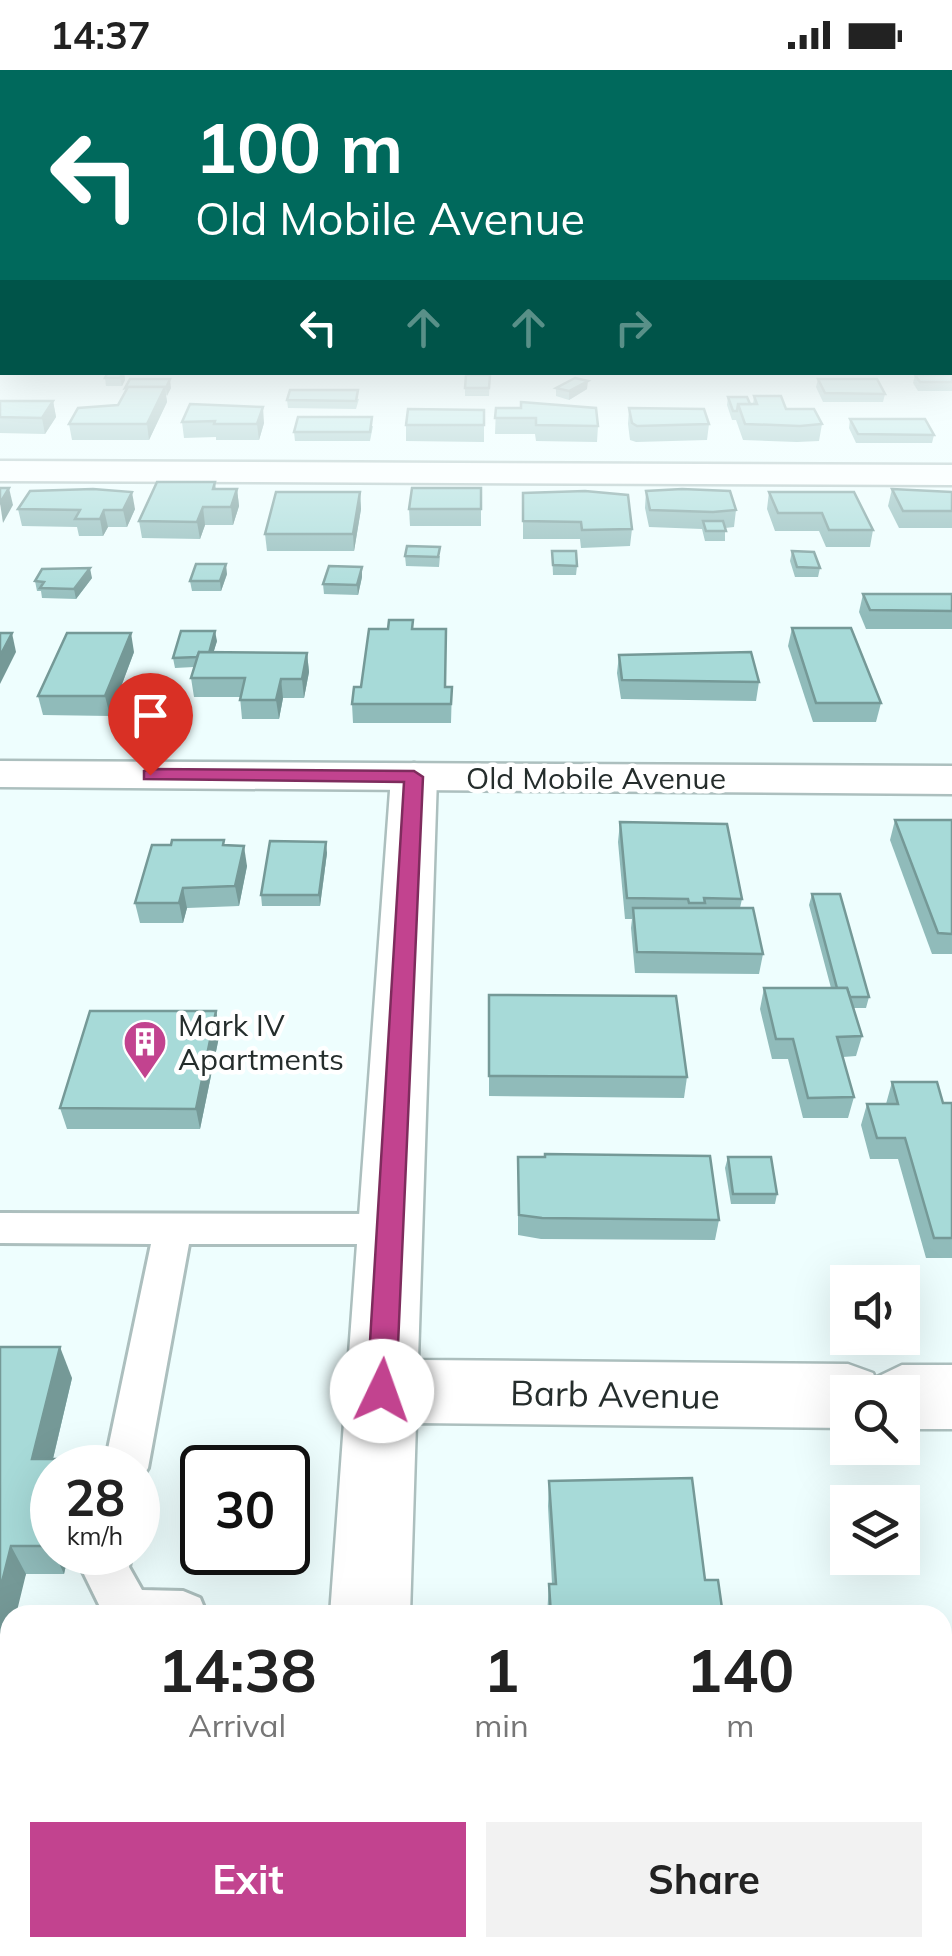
<!DOCTYPE html>
<style>
body{margin:0;font-family:Mulish,sans-serif;background:#f2f2f2;color:#222;height:100vh;display:flex;flex-direction:column;font-size:38px;white-space:nowrap}
*{box-sizing:border-box;margin:0}
p{font-size:32px;color:#767676}
.icon{flex:none;width:55px;height:55px;fill:none;stroke:currentColor;stroke-width:2;stroke-linecap:round;stroke-linejoin:round}
.map{position:relative;flex:1;overflow:hidden}
.panel{position:absolute;left:0px;top:1535px;width:952px;height:352px;display:flex;flex-direction:column;background:#fff;border-radius:30px 30px 0 0;box-shadow:0 10px 40px #0002}
.panel>*{flex:none}
.top-card{position:absolute;left:0px;top:0px;width:952px;height:305px;box-shadow:0 10px 40px #0002;background:#00695c;color:#fff;overflow:hidden}
.tools{position:absolute;left:830px;top:1195px;display:grid;gap:20px}
.tools a{display:grid;place-items:center;width:90px;height:90px;border-radius:0px;background:#fff;box-shadow:0 10px 40px #0002;font-size:50px}
.speed{position:absolute;left:30px;top:1375px;display:flex;gap:20px;font-size:50px;font-weight:700;text-align:center}
.speed>*{display:grid;place-content:center;width:130px;height:130px;border-radius:50%;background:#fff;box-shadow:0 10px 40px #0002;line-height:1}
.speed small{font-size:25px;font-weight:400}
.speed .limit{border:5px solid #111;border-radius:15px;background:#fff;color:#111}
.pin{position:absolute;display:grid;place-items:center;width:85px;height:85px;color:#fff;margin:-102px -42px;border-radius:50% 50% 50% 0;rotate:-45deg;box-shadow:0 0 10px #0007}
.pin .icon{rotate:45deg}
.me{position:absolute;width:110px;margin:-55px;rotate:3deg;stroke-linejoin:round;filter:drop-shadow(0 0 8px #0008)}
.turn{display:flex;align-items:center;gap:35px;height:210px;padding:0 30px;font-size:45px}
.turn .icon{width:130px;height:130px;stroke-width:2.5}
.turn b{display:block;font-size:70px;line-height:85px}
.lanes{display:flex;align-items:center;height:95px;padding:0 30px;background:#0003;justify-content:center;gap:50px;direction:ltr}
.lanes .off{opacity:.35}
.eta{display:flex;justify-content:space-evenly;align-items:center;height:170px;text-align:center}
.eta b{font-size:60px;font-weight:700;line-height:70px}
.primary-button{display:flex;gap:20px;margin-top:auto;padding:20px 30px}
.primary-button a{flex:1;height:115px;border-radius:0px;background:#c2438f;color:#fff;font-size:40px;font-weight:700;line-height:115px;text-align:center}
.primary-button a+a{background:#f2f2f2;color:#222}
.status{display:flex;justify-content:space-between;align-items:center;height:70px;padding:0 50px;background:#fff;direction:ltr}
.status svg{height:28px;fill:currentColor}
.map>svg:first-child{display:block}
</style>
<div class="status"><b>14:37</b><svg viewBox="0 0 49 12"><path d="M0 12V9h3v3zM5 12V6h3v6zM10 12V3h3v9zM15 12V0h3v12zM26 1h20v11H26zM47 4h2v5h-2z"/></svg></div>
<div class="map">
<svg width="952" height="1886" viewBox="0 0 952 1886">
<rect width="100%" height="100%" fill="#eefefe"/>
<g fill="none" stroke-linecap="round" stroke-linejoin="round">
<defs>
<g id="service">
<polygon points="0,1143 390,1144 403,1148 409,1159 403,1170 390,1174 189,1174 148,1398 138,1414 138,1398 104,1398 151,1174 0,1173"/>
<polygon points="86,1482 132,1482 129,1497 142,1520 183,1521 200,1528 207,1545 104,1545 82,1500"/>
</g>
<g id="minor">
<polygon points="0,391 952,395 952,415 0,411"/>
<polygon points="414,693 430,697 437,707 418,1290 848,1294 873,1303 875,1308 902,1295 952,1295 952,1359 902,1359 902,1322 848,1322 848,1358 416,1353 410,1545 330,1545 391,707 398,697"/>
<rect x="306" y="1878" width="94" height="8"/>
</g>
<polygon id="secondary" points="0,691 952,696 952,724 0,717"/>
</defs>
<!-- service casing -->
<use href="#service" stroke="#acbfbe" stroke-width="6"/>
<!-- minor casing -->
<use href="#minor" stroke="#acbfbe" stroke-width="5"/>
<!-- secondary casing -->
<use href="#secondary" stroke="#acbfbe" stroke-width="5"/>
<!-- service -->
<use href="#service" fill="#fff" fill-rule="evenodd"/>
<!-- minor -->
<use href="#minor" fill="#fff" fill-rule="evenodd"/>
<!-- secondary -->
<use href="#secondary" fill="#fff" fill-rule="evenodd"/>
</g>
<!-- wall -->
<g fill="#90bbba">
<polygon points="124,302 125,310 122,316 106,316 105,308"/>
<polygon points="490,305 489,326 465,326 465,318"/>
<polygon points="915,305 952,305 952,321 918,321 913,313"/>
<polygon points="818,309 885,324 883,332 823,332 816,317"/>
<polygon points="125,318 171,318 166,326 167,332 149,370 72,370 69,354 118,335 126,321"/>
<polygon points="556,318 587,319 569,330 556,326"/>
<polygon points="754,326 822,354 819,371 797,372 743,370 736,350 732,350 727,335 728,327 753,334"/>
<polygon points="359,329 356,339 288,338 287,330"/>
<polygon points="0,331 53,331 56,347 45,364 0,363"/>
<polygon points="190,334 264,353 259,370 216,370 216,367 184,368 182,352"/>
<polygon points="496,338 598,356 597,372 536,371 535,364 495,364"/>
<polygon points="629,338 709,354 707,370 636,372 630,370 628,354"/>
<polygon points="484,340 484,372 406,371 406,355"/>
<polygon points="850,349 934,365 932,373 856,373 849,358"/>
<polygon points="373,356 370,371 295,371 294,362"/>
<polygon points="215,412 216,419 237,419 239,436 233,455 205,455 200,469 142,468 139,451"/>
<polygon points="481,418 481,456 410,456 409,439"/>
<polygon points="892,419 952,422 952,458 899,458 888,436"/>
<polygon points="646,421 736,440 734,457 725,458 725,471 705,471 702,459 649,457 645,438"/>
<polygon points="360,422 361,439 354,481 267,481 265,464"/>
<polygon points="769,422 873,460 870,477 826,477 819,461 775,461 767,439"/>
<polygon points="523,423 632,459 630,476 581,478 580,469 523,469"/>
<polygon points="18,439 135,439 127,457 108,457 103,466 79,466 77,457 22,456"/>
<polygon points="552,481 577,496 576,505 553,505"/>
<polygon points="792,481 820,498 818,507 795,507 790,491"/>
<polygon points="405,486 440,486 439,497 406,496"/>
<polygon points="227,504 221,521 192,521 190,511"/>
<polygon points="362,507 358,525 324,524 323,514"/>
<polygon points="92,508 76,529 42,528 41,521 37,521 35,511"/>
<polygon points="863,524 952,524 952,559 866,559 859,542"/>
<polygon points="413,550 413,559 446,617 452,617 451,653 353,653 352,634 388,559"/>
<polygon points="792,558 881,633 876,652 813,652 788,576"/>
<polygon points="217,571 213,583 307,583 309,602 304,628 283,628 279,649 242,649 240,627 194,627 191,608 194,597 175,598 173,588"/>
<polygon points="134,582 110,646 43,645 38,626"/>
<polygon points="619,585 759,612 756,631 621,629 617,603"/>
<polygon points="895,750 952,750 952,884 932,884 890,770"/>
<polygon points="620,752 742,829 740,838 763,884 759,904 635,903 631,858 632,849 625,849 618,772"/>
<polygon points="224,775 247,796 239,836 187,838 183,853 140,853 135,833"/>
<polygon points="327,783 320,836 262,836 261,825"/>
<polygon points="812,824 869,927 866,938 854,938 862,966 856,986 843,987 854,1027 848,1048 803,1048 788,989 772,989 760,939 764,918 831,918 809,835"/>
<polygon points="489,925 687,1007 684,1028 489,1026"/>
<polygon points="216,941 220,962 200,1059 67,1059 60,1038"/>
<polygon points="892,1012 943,1033 952,1033 952,1188 926,1188 898,1089 870,1089 861,1055 867,1034 886,1034"/>
<polygon points="518,1087 719,1150 715,1170 541,1169 518,1165"/>
<polygon points="728,1087 777,1124 775,1134 731,1134 725,1098"/>
<polygon points="0,1277 72,1308 53,1389 71,1389 74,1398 52,1398 52,1482 69,1482 64,1504 26,1504 10,1545 10,1571 6,1590 0,1590"/>
<polygon points="549,1411 705,1510 723,1545 547,1545 549,1514 552,1514 548,1436"/>
<polygon points="782,1878 860,1878 861,1886 783,1886"/>
</g>
<!-- shaded-wall -->
<g fill="#759997">
<polygon points="124,302 125,310 122,316 120,308"/>
<polygon points="170,309 171,318 167,326 166,318"/>
<polygon points="588,311 587,319 569,330 569,321"/>
<polygon points="165,317 167,332 149,370 147,354"/>
<polygon points="53,331 56,347 45,364 42,348"/>
<polygon points="263,337 264,353 259,370 257,354"/>
<polygon points="9,418 13,435 3,453 0,433"/>
<polygon points="237,419 239,436 233,455 231,437"/>
<polygon points="132,422 135,439 127,457 123,440"/>
<polygon points="360,422 361,439 354,481 353,464"/>
<polygon points="203,437 205,455 200,469 197,452"/>
<polygon points="104,440 108,457 103,466 100,449"/>
<polygon points="226,494 227,504 221,521 220,511"/>
<polygon points="362,497 362,507 358,525 357,515"/>
<polygon points="90,498 92,508 76,529 74,519"/>
<polygon points="215,561 217,571 209,597 208,587"/>
<polygon points="12,563 16,582 0,614 0,586"/>
<polygon points="131,563 134,582 110,646 105,626"/>
<polygon points="307,583 309,602 304,628 302,609"/>
<polygon points="281,609 283,628 279,649 276,630"/>
<polygon points="326,772 327,783 320,836 319,825"/>
<polygon points="244,776 247,796 239,836 235,816"/>
<polygon points="183,818 187,838 183,853 179,833"/>
<polygon points="216,941 220,962 200,1059 196,1039"/>
<polygon points="60,1277 72,1308 46,1418 32,1389"/>
<polygon points="11,1476 26,1504 16,1545 10,1545 10,1571 6,1590 0,1581 0,1520"/>
<polygon points="54,1482 69,1482 64,1504"/>
</g>
<!-- building -->
<g fill="#a7dad8" stroke="#759997" stroke-width="2.5">
<polygon points="108,302 123,302 120,308 105,308"/>
<polygon points="466,305 490,305 489,318 465,318"/>
<polygon points="915,305 952,305 952,312 920,312"/>
<polygon points="575,308 588,311 569,321 556,318"/>
<polygon points="130,309 170,309 166,318 165,317 128,317 125,318"/>
<polygon points="818,309 877,309 885,324 825,323"/>
<polygon points="128,317 165,317 147,354 69,354 78,338 118,335"/>
<polygon points="290,320 358,320 356,331 287,330"/>
<polygon points="754,326 781,326 786,339 814,339 822,354 800,356 745,354 738,334 757,334"/>
<polygon points="728,327 747,327 750,334 738,334 737,341 733,341"/>
<polygon points="0,331 53,331 42,348 0,347"/>
<polygon points="521,332 596,338 598,356 536,355 536,348 495,348 496,338 521,338"/>
<polygon points="190,334 263,337 257,354 214,354 215,351 182,352"/>
<polygon points="629,338 704,339 709,354 637,356 632,353"/>
<polygon points="408,339 484,340 484,355 406,355"/>
<polygon points="298,347 372,347 370,362 294,362"/>
<polygon points="850,349 925,349 934,365 858,364"/>
<polygon points="157,412 215,412 213,419 237,419 231,437 203,437 197,452 139,451"/>
<polygon points="0,418 9,418 0,433"/>
<polygon points="412,418 481,418 481,439 409,439"/>
<polygon points="93,419 132,422 123,440 104,440 100,449 75,449 80,440 18,439 30,421"/>
<polygon points="682,419 730,421 736,440 713,442 650,440 646,421"/>
<polygon points="892,419 952,422 952,441 903,441"/>
<polygon points="585,421 628,425 632,459 582,460 581,452 523,451 523,423"/>
<polygon points="276,422 360,422 353,464 265,464"/>
<polygon points="769,422 854,422 873,460 829,460 822,443 778,443"/>
<polygon points="703,451 723,451 726,461 706,461"/>
<polygon points="407,476 440,477 438,487 405,486"/>
<polygon points="552,481 576,481 577,496 553,495"/>
<polygon points="792,481 814,482 820,498 797,497"/>
<polygon points="196,494 226,494 220,511 190,511"/>
<polygon points="329,496 362,497 357,515 323,514"/>
<polygon points="90,498 74,519 40,518 44,512 35,511 42,499"/>
<polygon points="863,524 952,524 952,541 870,540"/>
<polygon points="389,550 413,550 412,559 446,559 445,617 452,617 451,634 352,634 354,617 361,617 369,559 388,559"/>
<polygon points="792,558 851,558 881,633 816,633"/>
<polygon points="181,561 215,561 209,583 199,582 197,587 173,588"/>
<polygon points="0,563 12,563 0,586"/>
<polygon points="67,563 131,563 105,626 38,626"/>
<polygon points="199,582 307,583 302,609 281,609 276,630 240,630 245,608 191,608"/>
<polygon points="751,582 759,612 622,610 619,585"/>
<polygon points="895,750 952,750 952,864 938,863"/>
<polygon points="620,752 727,754 742,829 704,828 705,833 689,833 688,829 627,828"/>
<polygon points="172,770 224,770 223,775 244,776 235,816 183,818 179,833 135,833 152,775 171,775"/>
<polygon points="270,771 326,772 319,825 261,825"/>
<polygon points="812,824 840,824 869,927 850,927 847,918 837,918"/>
<polygon points="633,838 753,838 763,884 637,882"/>
<polygon points="764,918 847,918 862,966 837,967 854,1027 808,1028 793,969 776,969"/>
<polygon points="489,925 676,926 687,1007 489,1006"/>
<polygon points="90,941 216,941 196,1039 60,1038"/>
<polygon points="892,1012 937,1012 943,1033 952,1033 952,1168 934,1168 905,1068 877,1068 867,1034 898,1034"/>
<polygon points="545,1084 710,1086 719,1150 542,1148 519,1145 518,1087 545,1087"/>
<polygon points="728,1087 771,1087 777,1124 733,1124"/>
<polygon points="0,1277 60,1277 32,1389 71,1389 69,1398 52,1398 52,1467 50,1476 11,1476 0,1520"/>
<polygon points="692,1408 705,1510 718,1510 723,1545 551,1545 549,1514 556,1514 549,1411"/>
<polygon points="787,1878 860,1878 861,1886 788,1886"/>
</g>
<!-- sky -->
<linearGradient id="sky" x2="0" y2="1"><stop stop-color="#9fb0d7"/><stop offset="0.52" stop-color="#f7ffff"/><stop offset="1" stop-color="#f7ffff" stop-opacity="0"/></linearGradient>
<rect width="952" height="547" fill="url(#sky)"/>
<!-- route -->
<polygon fill="#c2438f" stroke="#7e2c5d" stroke-width="2.5" points="150,699 414,701 423,707 396,1321 392,1330 382,1334 371,1330 367,1321 404,712 144,709 144,701"/>
<!-- icons -->
<defs>
<symbol id="building-pin" viewBox="-11 -11 22 30"><path d="M0 17L-7.5 6A9.5 9.5 0 1 1 7.5 6Z" fill="#c2438f" stroke="#fff"/><path d="M-4-6H4V6H1V3H-1V6H-4ZM-2.5-4.3h1.7v1.8h-1.7ZM.8-4.3h1.7v1.8H.8ZM-2.5-1h1.7V.8h-1.7ZM.8-1h1.7V.8H.8Z" fill="#fff"/></symbol>
</defs>
<g fill-rule="evenodd">
<use href="#building-pin" x="120" y="947" width="50" height="68"/>
</g>
<g text-anchor="middle" dominant-baseline="central" stroke-width="9" stroke-linejoin="round" paint-order="stroke">
<!-- street labels -->
<g font-size="30" fill="#252d2c" stroke="#fff">
<text x="596" y="708">Old Mobile Avenue</text>
</g>
<!-- poi labels -->
<g font-size="30" fill="#252d2c" stroke="#fff" text-anchor="start">
<text x="178" y="955">Mark IV<tspan x="178" dy="34">Apartments</tspan></text>
</g>
<!-- near-street labels -->
<g font-size="35" fill="#252d2c" stroke="#fff">
<text transform="translate(615 1324) rotate(1)">Barb Avenue</text>
</g>
</g>
</svg>
<div class="tools">
<a><svg class="icon" aria-label="sound" viewBox="0 0 24 24"><path d="M4 9h4l5-4v14l-5-4H4zM17 9q2 3 0 6"/></svg></a>
<a><svg class="icon" aria-label="search" viewBox="0 0 24 24"><circle cx="10" cy="10" r="6"/><path d="M15 15l6 6"/></svg></a>
<a><svg class="icon" aria-label="layers" viewBox="0 0 24 24"><path d="M12 4l9 5-9 5-9-5zM3 14l9 5 9-5"/></svg></a>
</div>
<div class="speed"><div>28<small>km/h</small></div><div class="limit">30</div></div>
<div class="pin" style="left:150px;top:705px;background:#d93025"><svg class="icon" aria-label="arrive" viewBox="0 0 24 24"><path d="M6 21V4h12l-3 4 3 4H6"/></svg></div>
<svg class="me" style="left:382px;top:1321px" viewBox="-20 -20 40 40"><circle r="19" fill="#fff"/><path d="M0-13L10 11 0 6-10 11z" fill="#c2438f"/></svg>
<div class="top-card">
<div class="turn"><svg class="icon" aria-label="left" viewBox="0 0 24 24"><path d="M17 20v-9H6M10 6l-5 5 5 5"/></svg><div><b>100 m</b>Old Mobile Avenue</div></div>
<div class="lanes"><svg class="icon" aria-label="left" viewBox="0 0 24 24"><path d="M17 20v-9H6M10 6l-5 5 5 5"/></svg><svg class="icon off" aria-label="ahead" viewBox="0 0 24 24"><path d="M12 20V5M6 11l6-6 6 6"/></svg><svg class="icon off" aria-label="ahead" viewBox="0 0 24 24"><path d="M12 20V5M6 11l6-6 6 6"/></svg><svg class="icon off" aria-label="right" viewBox="0 0 24 24"><path d="M7 20v-9h11M14 6l5 5-5 5"/></svg></div>
</div>
<section class="panel">
<div class="eta">
<div><b>14:38</b><p>Arrival</p></div>
<div><b>1</b><p>min</p></div>
<div><b>140</b><p>m</p></div>
</div>
<div class="primary-button"><a>Exit</a><a>Share</a></div>
</section>
</div>
